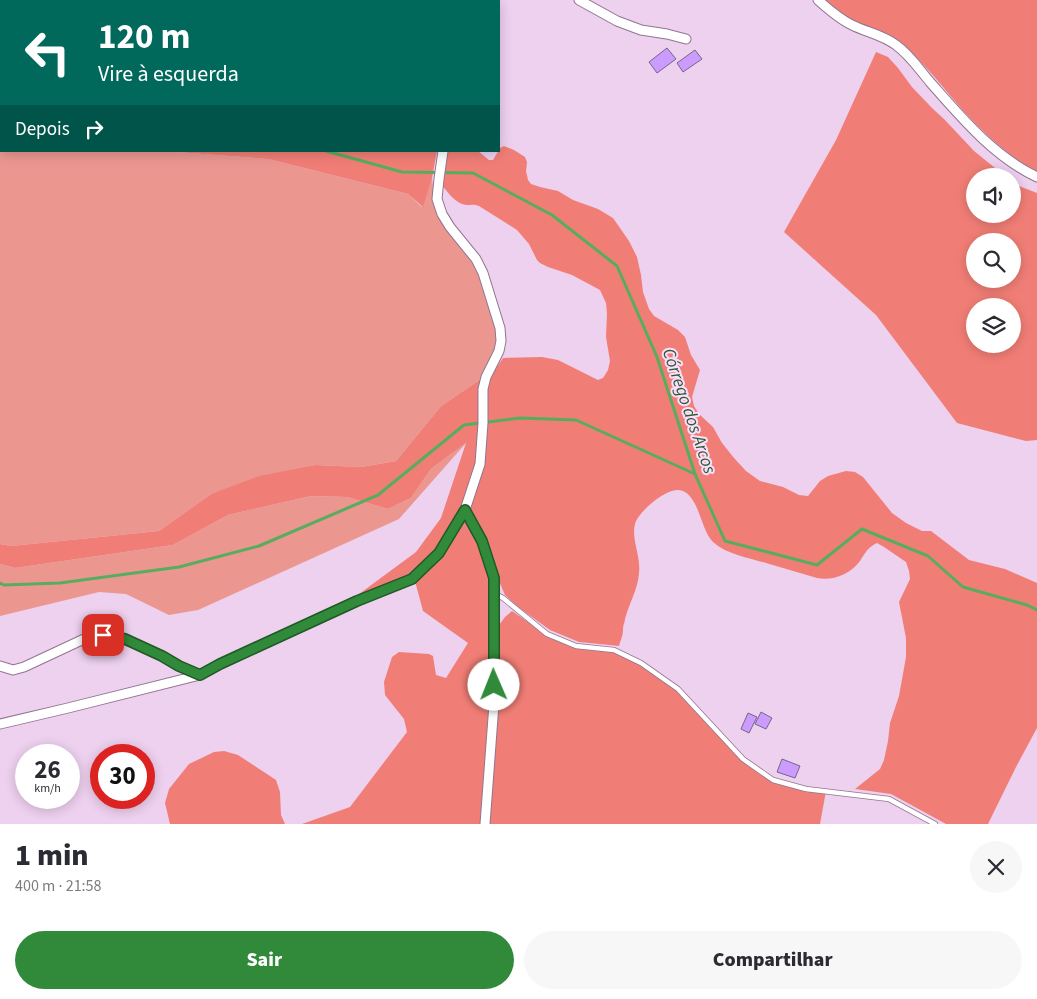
<!DOCTYPE html>
<html lang="pt">
<meta charset="utf-8">
<style>
body{margin:0;font-family:"Source Sans 3",sans-serif;background:#f7f7f7;color:#2b2b33;height:100vh;display:flex;flex-direction:column;font-size:19px;white-space:nowrap}
*{box-sizing:border-box;margin:0}
p{font-size:16px;color:#7c7c81}
.icon{flex:none;width:28px;height:28px;fill:none;stroke:currentColor;stroke-width:2;stroke-linecap:round;stroke-linejoin:round}
.map{position:relative;height:824px;overflow:hidden}
.drawer{display:flex;flex-direction:column;background:#fff;flex:1}
.drawer>*{flex:none}
.hud{position:absolute;left:0px;top:0px;width:500px;height:152px;box-shadow:0 2px 12px #0003;background:#00695c;color:#fff;overflow:hidden}
.buttons{position:absolute;left:966px;top:168px;display:grid;gap:10px}
.buttons a{display:grid;place-items:center;width:55px;height:55px;border-radius:50%;background:#fff;box-shadow:0 2px 12px #0003;font-size:25px}
.speed{position:absolute;left:15px;top:744px;display:flex;gap:10px;font-size:25px;font-weight:700;text-align:center}
.speed>*{display:grid;place-content:center;width:65px;height:65px;border-radius:50%;background:#fff;box-shadow:0 2px 12px #0003;line-height:1}
.speed small{font-size:12px;font-weight:400}
.speed .limit{border:8px solid #d22;background:#fff;color:#111}
.pin{position:absolute;display:grid;place-items:center;width:42px;height:42px;color:#fff;margin:-21px;border-radius:10px;box-shadow:0 2px 8px #0006}
.me{position:absolute;width:55px;margin:-28px;rotate:359deg;stroke-linejoin:round;filter:drop-shadow(0 0 4px #0008)}
.turn{display:flex;align-items:center;gap:18px;height:105px;padding:0 15px;font-size:22px}
.turn .icon{width:65px;height:65px;stroke-width:2.5}
.turn b{display:block;font-size:35px;line-height:42px}
.then{display:flex;align-items:center;height:48px;padding:0 15px;background:#0003;gap:10px;font-size:19px}
.round{display:grid;place-items:center;flex:none;width:52px;height:52px;border-radius:26px;background:#f7f7f7}
.overview{display:flex;align-items:center;justify-content:space-between;height:85px;padding:0 15px}
h1{font-size:30px;font-weight:800;line-height:38px}
.button{display:flex;gap:10px;margin-top:auto;padding:10px 15px}
.button a{flex:1;height:58px;border-radius:30px;background:#308a3a;color:#fff;font-size:20px;font-weight:800;line-height:58px;text-align:center}
.button a+a{background:#f7f7f7;color:#2b2b33}
.map>svg:first-child{display:block}
</style>
<div class="map">
<svg width="1037" height="824" viewBox="0 0 1037 824">
<rect width="100%" height="100%" fill="#eed0ef"/>
<!-- green -->
<g fill="#eb9790">
<polygon points="0,135 1,135 1,151 164,151 268,159 408,194 422,207 432,178 435,205 448,229 473,264 485,289 499,339 495,351 481,379 441,406 396,461 361,467 316,465 211,494 159,531 11,546 0,544"/>
<polygon points="466,443 399,519 198,610 169,615 126,594 99,592 0,616 0,564 15,568 173,545 228,515 311,496 347,497 388,509 411,498 431,469"/>
</g>
<!-- forest -->
<g fill="#f17e76" fill-rule="evenodd">
<polygon points="174,0 382,0 383,1 174,1"/>
<path d="M823 0H1037V172C1010 158 979 129 959 106 939 83 921 58 896 40 883 30 865 26 851 20 846 18 843 14 839 11 834 7 828 3 823 0Z"/>
<path d="M876 52 888 57 898 68 912 87 932 108 945 120 974 151 1005 176H975V214H1012L1013 181 1019 186 1037 193V440L1026 441 957 423 876 315 784 232 836 140ZM975 241H1012V279H975ZM975 306H1012V344H975Z"/>
<path d="M504 146 514 150 525 157 527 162 526 171 528 180 531 184 540 187 558 191 573 200 598 209 613 218 629 241 637 257 641 275 643 292 649 309 654 316 678 330 685 337 691 355 700 370 692 397 694 406 699 414 713 427 722 443 734 458 746 471 760 481 783 487 799 495 808 496 820 481 828 476 846 471 855 472 863 477 892 513 906 523 922 531H931L969 560 1005 569 1037 583V728L1016 767 988 824H946L891 794 855 789 880 769 884 760 888 741 890 723 899 696 906 657V638L899 602 910 579 909 571 906 562 884 547 877 543C867 548 866 552 860 561 850 574 834 581 817 578 800 573 783 568 766 563 749 558 726 554 713 542 700 530 699 491 678 490 665 489 638 512 635 524 631 539 641 556 639 573 638 591 627 606 624 624 623 625 623 630 623 631 623 636 620 641 619 646L579 642 550 630 518 607 505 595 468 510 483 464 488 380 503 358 542 357 558 360 598 380 603 378 608 370 610 361 606 337 607 313 606 303 600 290 572 275 548 267 540 263 537 260 529 244 517 230 479 206C474 204 472 205 467 205 455 204 448 192 441 184L446 151H478L489 160H493L500 148Z"/>
<polygon points="164,151 437,151 432,178 423,207 408,194 268,159"/>
<polygon points="481,379 476,462 463,506 437,552 410,578 355,597 416,552 441,518 466,443 431,469 411,498 388,509 347,497 311,496 228,515 173,545 15,568 0,564 0,544 11,546 159,531 211,494 259,476 316,465 361,467 396,461 441,406"/>
<polygon points="465,516 475,529 490,581 489,704 480,824 302,824 350,807 407,732 404,719 385,695 384,682 392,657 399,652 429,654 433,656 436,675 446,678 468,643 423,611 415,581"/>
<polygon points="512,611 547,635 576,646 614,650 641,663 678,689 743,759 773,780 826,791 820,824 489,824 499,703 496,629 505,617"/>
<polygon points="224,751 238,755 276,780 280,792 281,815 285,824 170,824 165,803 169,789 189,764 214,752"/>
</g>
<g fill="none" stroke-linecap="round" stroke-linejoin="round">
<!-- stream -->
<g stroke="#57ad5d" stroke-width="3">
<polyline points="0,96 1,97"/>
<polyline points="326,151 402,172 473,173 552,215 617,266 657,357 695,474 725,541 817,565 862,529 928,556 963,587 1027,605 1037,610"/>
<polyline points="0,583 4,585 60,583 179,567 259,546 378,495 464,425 520,418 576,420 695,474"/>
</g>
</g>
<!-- building -->
<g fill="#cb9cfe" stroke="#756687">
<polygon points="667,48 676,59 657,73 649,62"/>
<polygon points="695,50 702,59 683,72 677,63"/>
<polygon points="761,712 772,718 766,729 755,724"/>
<polygon points="748,713 757,717 749,733 741,729"/>
<polygon points="782,759 800,766 795,778 777,772"/>
</g>
<g fill="none" stroke-linecap="round" stroke-linejoin="round">
<defs>
<polyline id="lane" points="495,594 503,598 547,634 576,646 614,650 641,663 678,689 743,759 773,780 806,789 889,799 935,824"/>
<g id="street">
<polyline points="399,0 400,1"/>
<polyline points="579,0 617,21 641,30 667,34 686,39"/>
<path d="M818 0C828 9 839 19 852 25 866 32 883 35 896 45 910 55 919 69 930 82 961 117 993 156 1037 177"/>
<polyline points="443,151 439,179 437,199 442,214 450,227 476,259 483,273 500,328 501,341 499,351 486,377 483,389 483,423 480,464 465,510 482,541 494,578 494,704 485,824"/>
<polyline points="0,666 13,670 24,667 84,639 103,635 125,639 162,656 179,666 200,675"/>
<polyline points="0,724 68,708 200,675 220,664 357,601 412,579 439,553 465,510"/>
</g>
</defs>
<!-- lane casing -->
<use href="#lane" stroke="#907591" stroke-width="6"/>
<!-- street casing -->
<use href="#street" stroke="#907591" stroke-width="11"/>
<!-- lane -->
<use href="#lane" stroke="#fff" stroke-width="4.5"/>
<!-- street -->
<use href="#street" stroke="#fff" stroke-width="9"/>
</g>
<g fill="none" stroke-linecap="round" stroke-linejoin="round">
<defs>
<polyline id="route" points="103,635 125,639 162,656 179,666 200,675 220,664 357,601 412,579 439,553 465,510 482,541 494,578 494,685"/>
</defs>
<!-- route casing -->
<use href="#route" stroke="#1f5a26" stroke-width="12"/>
<!-- route -->
<use href="#route" stroke="#308a3a" stroke-width="9"/>
</g>
<g text-anchor="middle" dominant-baseline="central" stroke-width="4" stroke-linejoin="round" paint-order="stroke">
<!-- water labels -->
<g font-size="18" font-style="italic" fill="#255f2a" stroke="#fcddfd">
<text transform="translate(689 411) rotate(71)">Córrego dos Arcos</text>
</g>
</g>
</svg>
<div class="buttons">
<a><svg class="icon" aria-label="sound" viewBox="0 0 24 24"><path d="M4 9h4l5-4v14l-5-4H4zM17 9q2 3 0 6"/></svg></a>
<a><svg class="icon" aria-label="search" viewBox="0 0 24 24"><circle cx="10" cy="10" r="6"/><path d="M15 15l6 6"/></svg></a>
<a><svg class="icon" aria-label="layers" viewBox="0 0 24 24"><path d="M12 4l9 5-9 5-9-5zM3 14l9 5 9-5"/></svg></a>
</div>
<div class="speed"><div>26<small>km/h</small></div><div class="limit">30</div></div>
<div class="pin" style="left:103px;top:635px;background:#d93025"><svg class="icon" aria-label="arrive" viewBox="0 0 24 24"><path d="M6 21V4h12l-3 4 3 4H6"/></svg></div>
<svg class="me" style="left:494px;top:685px" viewBox="-20 -20 40 40"><circle r="19" fill="#fff"/><path d="M0-13L10 11 0 6-10 11z" fill="#308a3a"/></svg>
<div class="hud">
<div class="turn"><svg class="icon" aria-label="left" viewBox="0 0 24 24"><path d="M17 20v-9H6M10 6l-5 5 5 5"/></svg><div><b>120 m</b>Vire à esquerda</div></div>
<div class="then">Depois<svg class="icon" aria-label="right" viewBox="0 0 24 24"><path d="M7 20v-9h11M14 6l5 5-5 5"/></svg></div>
</div>
</div>
<section class="drawer">
<div class="overview"><div><h1>1 min</h1><p>400 m · 21:58</p></div><a class="round"><svg class="icon" aria-label="close" viewBox="0 0 24 24"><path d="M6 6l12 12M18 6L6 18"/></svg></a></div>
<div class="button"><a>Sair</a><a>Compartilhar</a></div>
</section>
